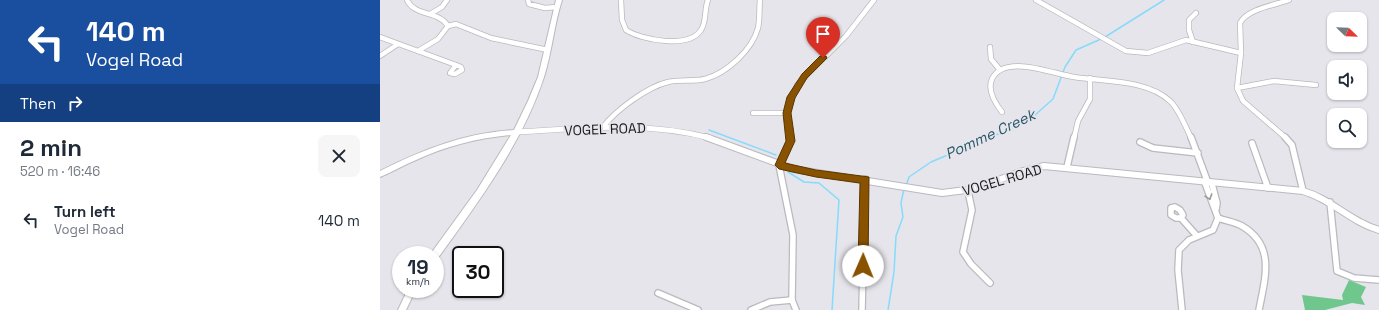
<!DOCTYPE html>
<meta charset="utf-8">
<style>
body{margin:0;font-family:"Space Grotesk",sans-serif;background:#f6f6f7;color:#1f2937;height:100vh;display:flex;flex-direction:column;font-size:15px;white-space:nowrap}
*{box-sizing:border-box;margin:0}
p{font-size:13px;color:#747a83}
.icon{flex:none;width:22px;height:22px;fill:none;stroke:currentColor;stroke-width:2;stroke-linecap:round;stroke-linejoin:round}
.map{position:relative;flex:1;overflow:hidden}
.details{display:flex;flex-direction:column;background:#fff;width:380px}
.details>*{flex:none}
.top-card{background:#1a4fa0;color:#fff;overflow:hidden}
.needle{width:26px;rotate:113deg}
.fabs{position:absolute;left:947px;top:12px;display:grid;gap:8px}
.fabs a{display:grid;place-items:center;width:40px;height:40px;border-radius:8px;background:#fff;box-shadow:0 1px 3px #0004;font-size:20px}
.speed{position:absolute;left:12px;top:246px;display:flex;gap:8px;font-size:20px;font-weight:700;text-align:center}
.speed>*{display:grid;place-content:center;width:52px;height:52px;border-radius:50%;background:#fff;box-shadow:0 1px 3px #0004;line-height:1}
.speed small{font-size:10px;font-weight:400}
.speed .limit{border:2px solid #111;border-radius:6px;background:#fff;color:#111}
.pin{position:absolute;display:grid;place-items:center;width:34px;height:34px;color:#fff;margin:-41px -17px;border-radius:50% 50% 50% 0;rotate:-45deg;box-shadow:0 0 4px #0007}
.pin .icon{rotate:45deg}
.me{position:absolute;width:44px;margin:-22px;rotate:1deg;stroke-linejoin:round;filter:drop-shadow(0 0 3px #0008)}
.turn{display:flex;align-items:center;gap:14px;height:84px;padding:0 20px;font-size:18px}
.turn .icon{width:52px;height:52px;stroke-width:2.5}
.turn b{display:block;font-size:28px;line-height:34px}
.then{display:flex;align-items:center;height:38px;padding:0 20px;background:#0003;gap:8px;font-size:15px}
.round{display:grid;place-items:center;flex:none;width:42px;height:42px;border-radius:8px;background:#f6f6f7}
.headline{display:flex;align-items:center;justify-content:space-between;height:68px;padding:0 20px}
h1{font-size:24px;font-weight:700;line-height:30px}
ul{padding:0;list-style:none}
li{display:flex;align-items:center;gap:12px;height:60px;padding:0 20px}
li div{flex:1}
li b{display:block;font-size:15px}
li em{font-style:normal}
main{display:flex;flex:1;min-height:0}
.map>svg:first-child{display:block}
</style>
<main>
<section class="details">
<div class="top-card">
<div class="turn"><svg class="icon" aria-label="left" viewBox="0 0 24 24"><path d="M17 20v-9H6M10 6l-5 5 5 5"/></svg><div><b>140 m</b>Vogel Road</div></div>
<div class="then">Then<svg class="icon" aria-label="right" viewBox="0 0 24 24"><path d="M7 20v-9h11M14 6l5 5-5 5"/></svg></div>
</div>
<div class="headline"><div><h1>2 min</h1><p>520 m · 16:46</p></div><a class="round"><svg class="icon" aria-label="close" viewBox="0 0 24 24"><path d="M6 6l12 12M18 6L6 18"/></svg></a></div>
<ul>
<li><svg class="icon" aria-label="left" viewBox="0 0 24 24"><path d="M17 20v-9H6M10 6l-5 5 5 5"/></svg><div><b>Turn left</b><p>Vogel Road</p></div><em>140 m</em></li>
</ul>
</section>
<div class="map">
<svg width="999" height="310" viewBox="0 0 999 310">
<rect width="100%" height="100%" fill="#e6e5eb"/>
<!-- forest -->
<polygon fill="#70c78e" points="969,280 986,287 981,297 985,305 972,303 945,310 925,310 922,295 963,300 962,295"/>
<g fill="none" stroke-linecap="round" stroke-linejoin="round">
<!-- stream -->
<g stroke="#85dbfc" stroke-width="1.5">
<polyline points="725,37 784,0"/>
<polyline points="329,130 396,155"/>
<polyline points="408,172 424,182 439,183 459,200 452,310"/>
<polyline points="526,186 529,177 551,162 630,129 655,115 673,99 685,67 696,50 721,39"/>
<polyline points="508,310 514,272 516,236 523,217 521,203 524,189"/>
</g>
<defs>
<g id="minor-far1">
<path d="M27 0C35 17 58 10 68 26"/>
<polyline points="148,0 149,4 165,8 177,7"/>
<path d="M241 0 242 20 246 30C261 40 309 49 321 30 327 21 324 9 328 0"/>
<polyline points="656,0 746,51 768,53 806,40 861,53"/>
<polyline points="50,14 62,7 67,0"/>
<polyline points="0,37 76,65"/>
<polyline points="813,42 809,30 809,20 816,13"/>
<polyline points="610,47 611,59 620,70"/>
<polyline points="38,51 58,39 68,26 76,24 111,38 168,50"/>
<polyline points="0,56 18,44"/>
<polygon points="76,65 81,67 82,70 75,74 70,73"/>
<polyline points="857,88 894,81 936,85"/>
<path d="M622 112C615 103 607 90 612 79 624 53 673 74 694 77 724 82 766 79 790 101 798 108 806 127 811 138"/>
<polyline points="373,113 407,113"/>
<path d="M223 127C236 110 267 87 288 82 300 79 313 82 325 79 347 73 372 50 378 28 380 19 379 9 380 0"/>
<polyline points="410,138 407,113 417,85 466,36 494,0"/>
<polyline points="694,138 698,121 710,99 710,78"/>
<path d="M906 138 863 101 857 88 861 53 860 23C867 9 895 5 909 0"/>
</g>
<g id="minor">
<polyline points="410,137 410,141 399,165 413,235 412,300 416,310"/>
<polyline points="811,137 828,183"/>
<polyline points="905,137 912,145 923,191"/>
<polyline points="760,142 773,148 818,153"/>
<polyline points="872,143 888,188"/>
<polyline points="687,167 694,137"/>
<polyline points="832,184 837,203 836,209"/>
<polyline points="588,191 592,210 583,252 591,264 610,283"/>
<polyline points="950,202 957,271 974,278 999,280"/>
<polygon points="795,207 800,210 803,215 801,218 796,218 791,215 791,208"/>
<polyline points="801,218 817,236"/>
<path d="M838 218C846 221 855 222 862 226 896 246 885 278 879 310"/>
<polyline points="278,293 318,310"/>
<polyline points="371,310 390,302 412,300"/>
<polyline points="482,310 485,179"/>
<polyline points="802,310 798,270 799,250 809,240 833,230 838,218 825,183"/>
</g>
<path id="tertiary-far1" d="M137 132C201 128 267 121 330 138"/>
<path id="tertiary" d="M326 137 413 169 562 193 594 189 640 172 664 166 923 191C951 199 971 222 999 230"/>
<g id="secondary">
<path d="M176 0H182C174 25 172 52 164 77 142 144 99 201 58 258L55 259V255H51L52 252 97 190 131 135C98 138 67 146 36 160 24 165 12 172 0 177V171C44 149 85 133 134 130L148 101 158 77Z"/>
<polygon points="28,289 36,289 26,310 18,310"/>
</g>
</defs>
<!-- minor-far1 casing -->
<use href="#minor-far1" stroke="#bab9be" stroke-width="6"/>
<!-- minor casing -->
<use href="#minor" stroke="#bab9be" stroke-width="8"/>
<!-- tertiary-far1 casing -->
<use href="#tertiary-far1" stroke="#bab9be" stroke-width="6"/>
<!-- tertiary casing -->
<use href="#tertiary" stroke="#bab9be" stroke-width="8"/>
<!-- secondary casing -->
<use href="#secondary" stroke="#bab9be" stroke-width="2"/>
<!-- minor-far1 -->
<use href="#minor-far1" stroke="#fff" stroke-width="4.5"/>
<!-- minor -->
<use href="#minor" stroke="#fff" stroke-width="5.5"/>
<!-- tertiary-far1 -->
<use href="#tertiary-far1" stroke="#fff" stroke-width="5"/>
<!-- tertiary -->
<use href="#tertiary" stroke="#fff" stroke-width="6"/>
<!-- secondary -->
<use href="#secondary" fill="#fff" fill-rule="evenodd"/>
</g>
<!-- one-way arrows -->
<defs><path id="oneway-chevron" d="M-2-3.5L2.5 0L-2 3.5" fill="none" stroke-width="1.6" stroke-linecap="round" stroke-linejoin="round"/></defs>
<use stroke="#99999a" href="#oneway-chevron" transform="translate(829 197) rotate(72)"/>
<!-- route -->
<polygon fill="#885201" stroke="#583501" points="440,56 446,56 447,58 427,78 415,98 411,113 415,141 405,163 436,170 489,177 488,266 487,270 483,271 479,270 478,266 480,183 436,177 399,169 395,165 406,141 403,113 407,97 422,74"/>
<g text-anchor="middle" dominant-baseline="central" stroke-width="4" stroke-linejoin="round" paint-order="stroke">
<!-- street labels -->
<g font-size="14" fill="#1d1d1f" stroke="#e6e5eb">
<text transform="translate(225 129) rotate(-2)">VOGEL ROAD</text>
<text transform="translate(622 180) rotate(-16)">VOGEL ROAD</text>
</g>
<!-- water labels -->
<g font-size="15" font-style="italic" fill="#275769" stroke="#e6e5eb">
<text transform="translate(610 134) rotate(-25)">Pomme Creek</text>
</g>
</g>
</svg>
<div class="fabs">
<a><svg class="needle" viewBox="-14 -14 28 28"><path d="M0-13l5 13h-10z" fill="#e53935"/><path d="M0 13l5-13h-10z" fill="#747a83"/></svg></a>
<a><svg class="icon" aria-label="sound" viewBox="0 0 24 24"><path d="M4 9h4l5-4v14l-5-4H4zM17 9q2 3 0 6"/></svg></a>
<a><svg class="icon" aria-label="search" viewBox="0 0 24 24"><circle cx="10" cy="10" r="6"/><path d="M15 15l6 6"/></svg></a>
</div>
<div class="speed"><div>19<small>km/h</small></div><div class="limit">30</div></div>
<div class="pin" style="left:443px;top:58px;background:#d93025"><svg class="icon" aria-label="arrive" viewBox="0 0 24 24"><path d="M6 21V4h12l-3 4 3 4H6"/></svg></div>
<svg class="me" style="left:483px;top:266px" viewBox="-20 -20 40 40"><circle r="19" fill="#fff"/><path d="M0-13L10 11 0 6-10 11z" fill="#885201"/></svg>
</div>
</main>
